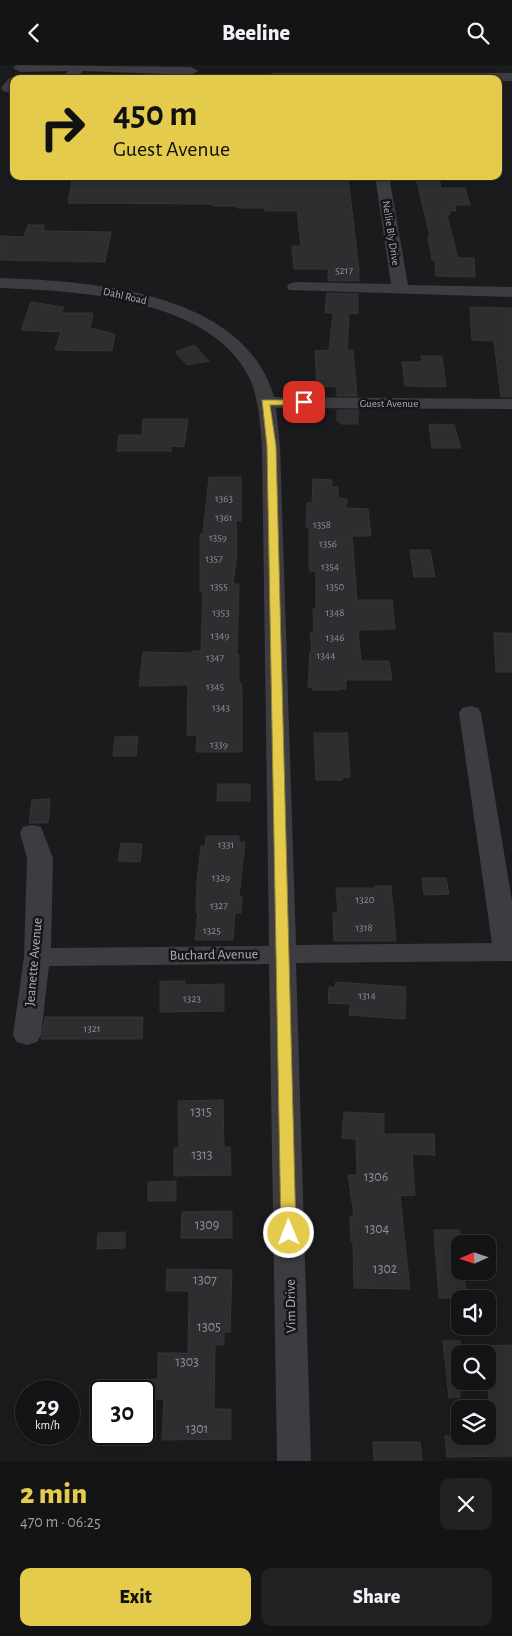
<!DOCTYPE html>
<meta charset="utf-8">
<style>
body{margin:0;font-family:"Alegreya Sans",sans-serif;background:#212123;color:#f1f3f6;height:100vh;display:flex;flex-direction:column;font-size:19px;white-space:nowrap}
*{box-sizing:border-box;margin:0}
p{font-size:16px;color:#9d9ea1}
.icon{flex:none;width:28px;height:28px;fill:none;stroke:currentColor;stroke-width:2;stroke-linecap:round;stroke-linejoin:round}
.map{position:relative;height:1396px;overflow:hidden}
.sheet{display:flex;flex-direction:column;background:#141416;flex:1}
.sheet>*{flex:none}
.banner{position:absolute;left:10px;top:10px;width:492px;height:105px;border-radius:10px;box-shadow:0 2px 8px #0003,0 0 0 1px #333335;background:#e5cb4b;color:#111;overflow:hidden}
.needle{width:32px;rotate:267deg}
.fabs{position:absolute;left:451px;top:1170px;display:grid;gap:10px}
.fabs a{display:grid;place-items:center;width:45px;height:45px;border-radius:10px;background:#141416;box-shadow:0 2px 8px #0003,0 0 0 1px #333335;font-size:25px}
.speed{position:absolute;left:15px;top:1315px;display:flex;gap:10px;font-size:25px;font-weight:700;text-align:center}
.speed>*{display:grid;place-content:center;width:65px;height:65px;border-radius:50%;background:#141416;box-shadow:0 2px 8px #0003,0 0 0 1px #333335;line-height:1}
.speed small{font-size:12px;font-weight:400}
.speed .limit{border:2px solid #111;border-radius:8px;background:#fff;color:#111}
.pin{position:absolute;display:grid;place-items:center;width:42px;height:42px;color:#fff;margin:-21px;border-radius:10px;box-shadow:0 2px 8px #0006}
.me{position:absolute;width:55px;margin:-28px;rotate:359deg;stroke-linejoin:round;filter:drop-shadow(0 0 4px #0008)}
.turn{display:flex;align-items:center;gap:18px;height:105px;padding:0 20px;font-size:22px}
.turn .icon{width:65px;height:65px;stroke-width:2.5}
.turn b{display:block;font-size:35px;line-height:42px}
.round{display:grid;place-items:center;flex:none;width:52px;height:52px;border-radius:10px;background:#212123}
.headline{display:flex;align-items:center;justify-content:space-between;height:85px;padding:0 20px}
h1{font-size:30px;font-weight:800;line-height:38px;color:#e5cb4b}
.cta{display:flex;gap:10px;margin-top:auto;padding:10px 20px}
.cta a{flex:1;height:58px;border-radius:10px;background:#e5cb4b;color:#111;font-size:20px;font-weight:800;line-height:58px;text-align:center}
.cta a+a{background:#212123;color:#f1f3f6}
header{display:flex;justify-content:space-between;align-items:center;height:65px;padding:0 20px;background:#141416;font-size:22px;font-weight:800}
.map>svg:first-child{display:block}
</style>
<header><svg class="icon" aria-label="back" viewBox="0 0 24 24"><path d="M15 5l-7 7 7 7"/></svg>Beeline<svg class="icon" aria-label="search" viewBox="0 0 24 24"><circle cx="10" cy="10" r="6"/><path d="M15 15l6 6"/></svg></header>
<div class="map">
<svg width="512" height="1396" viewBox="0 0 512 1396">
<rect width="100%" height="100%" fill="#1b1b1d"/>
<!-- building -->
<g fill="#2e2e31" stroke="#353538">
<polygon points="416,112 439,112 441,123 465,123 470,140 455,140 456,146 449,146 450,150 447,150 458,193 474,193 475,212 436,211 435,195 432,195 428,172 430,172"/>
<polygon points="307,113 348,113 359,204 359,216 328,216 328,204 294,204 292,181 301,181 297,146 265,146 265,143 237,143 237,141 213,141 213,139 68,138 72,114 250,115 307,114"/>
<polygon points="28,160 44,160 44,166 111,167 105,197 0,195 0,171 24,172"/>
<polygon points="327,228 358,229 358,249 349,248 347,285 353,285 357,331 337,331 337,322 317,321 315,286 329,285 333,248 325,248"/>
<polygon points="31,237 64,242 61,248 93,248 90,263 115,269 112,286 55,285 61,267 21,265"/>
<polygon points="470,242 512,243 512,332 501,332 494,276 472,275"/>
<polygon points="194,280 209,296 187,300 175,287"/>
<polygon points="421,291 442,291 446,322 405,321 402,297 422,297"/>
<polygon points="337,345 358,345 358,359 340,359 340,356 337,356"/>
<polygon points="143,354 188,354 184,382 171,381 171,386 117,386 119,370 142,370"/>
<polygon points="429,359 454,360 461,383 432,383"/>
<polygon points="209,412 241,412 241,456 236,456 237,489 233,519 239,519 237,590 239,590 239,618 241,618 242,627 242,687 196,687 197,670 187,670 188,620 139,621 143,587 192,588 192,586 201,586 203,527 200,527 200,469 203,469"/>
<polygon points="313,414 332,415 332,422 338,422 338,433 347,434 346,443 368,444 371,471 352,471 357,535 392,535 395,564 358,565 361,596 389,596 392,615 346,615 346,624 340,624 341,625 313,625 313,623 308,622 310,586 312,586 310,568 314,568 313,544 316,544 316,506 310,506 309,503 309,463 306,462 307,438 312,438"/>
<polygon points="410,485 430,485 435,512 414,512"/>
<polygon points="494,568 512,568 512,607 496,607"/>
<polygon points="314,668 347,668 350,712 342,712 342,715 316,715"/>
<polygon points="138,671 136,691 113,691 115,672"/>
<polygon points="218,719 250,719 250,736 217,736"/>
<polygon points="50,734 48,758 29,758 32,735"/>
<polygon points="206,771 239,771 239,777 245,777 239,832 242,832 241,848 235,848 233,875 195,875 198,848 196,848 197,816 201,781 205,781"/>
<polygon points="121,778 142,779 140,797 118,796"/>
<polygon points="422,813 446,813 449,829 424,830"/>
<polygon points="375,821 391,821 396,876 334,876 333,848 338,848 336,823 375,823"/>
<polygon points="160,916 185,916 185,920 224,919 224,946 160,947"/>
<polygon points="336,917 406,922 405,954 349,950 350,939 328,938 329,922 335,922"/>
<polygon points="45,952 143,952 142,974 41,974"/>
<polygon points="223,1035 224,1082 230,1082 231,1110 174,1111 174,1083 179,1083 178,1036"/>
<polygon points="344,1047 384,1049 384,1069 434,1069 435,1090 412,1089 415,1130 400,1131 410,1224 354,1223 353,1177 351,1177 350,1151 354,1151 348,1110 357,1110 356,1074 342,1073"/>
<polygon points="176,1116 176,1136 148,1136 148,1117"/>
<polygon points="232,1146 232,1173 181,1173 182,1147"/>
<polygon points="434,1165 460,1165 460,1210 464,1210 467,1233 439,1233"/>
<polygon points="125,1167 125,1183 97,1184 98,1168"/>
<polygon points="167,1204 232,1205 230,1267 224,1267 224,1280 215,1280 214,1344 231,1344 231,1374 162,1375 164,1334 144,1335 144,1315 158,1314 158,1288 188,1288 189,1226 166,1226"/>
<polygon points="443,1276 460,1276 460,1332 449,1333"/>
<polygon points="512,1280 512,1391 447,1392 445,1371 493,1371 487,1316 488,1289 483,1289 482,1281"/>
<polygon points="373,1377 420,1377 422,1396 374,1396"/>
</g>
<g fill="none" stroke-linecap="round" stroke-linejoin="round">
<!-- minor -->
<g fill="#3c3c41" fill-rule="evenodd">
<polygon points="16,0 191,2 198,6 191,10 83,6 75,14 61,14 68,6 20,7 13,3"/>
<polygon points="274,8 512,8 512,16 499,16 499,14 269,14 269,9"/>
<path d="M14 11 20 14H14V29L3 26 1 23C5 18 8 13 14 11Z"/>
<polygon points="375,111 389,111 408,220 512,222 512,232 289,225 287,222 289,219 295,217 391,219"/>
<path d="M0 213C90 216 244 226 274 332L512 334V344L276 343 280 381 296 880 492 878 459 648 462 643 470 641 478 643 481 648 512 836V896L296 898 311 1396H277L269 899 49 901 41 970 37 977 27 980 17 977 13 970 24 892 27 793 20 768 23 762 32 760 41 762 53 793 51 883 269 881 262 381C260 359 259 335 250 314 212 233 77 226 0 223Z"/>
</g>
</g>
<!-- route -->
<polygon fill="#e5cb4b" stroke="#958431" points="262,335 304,335 308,337 304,340 270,340 276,381 296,1168 294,1172 289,1173 284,1172 281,1168 267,381"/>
<g text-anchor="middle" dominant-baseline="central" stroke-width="5" stroke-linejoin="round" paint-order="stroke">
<!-- far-street labels -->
<g font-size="11" fill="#aeb0bb" stroke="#161618">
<text transform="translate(391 168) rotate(81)">Nellie Bly Drive</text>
<text transform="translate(125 231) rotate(13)">Dahl Road</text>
<text x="389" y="338">Guest Avenue</text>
</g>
<!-- number labels -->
<g font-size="11" fill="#8d8f98">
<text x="344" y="205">5217</text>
<text x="224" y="433">1363</text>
<text x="224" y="452">1361</text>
<text x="322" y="459">1358</text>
<text x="218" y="472">1359</text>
<text x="328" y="478">1356</text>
<text x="214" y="493">1357</text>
<text x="330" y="501">1354</text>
<text x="219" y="521">1355</text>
<text x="335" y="521">1350</text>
<text x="221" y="547">1353</text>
<text x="335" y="547">1348</text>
<text x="220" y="570">1349</text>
<text x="335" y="572">1346</text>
<text x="326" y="590">1344</text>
<text x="215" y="592">1347</text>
<text x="215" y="621">1345</text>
<text x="221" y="642">1343</text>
<text x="219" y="679">1339</text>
<text x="226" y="779">1331</text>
<text x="221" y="812">1329</text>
<text x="365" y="834">1320</text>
<text x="219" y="840">1327</text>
<text x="364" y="862">1318</text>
<text x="212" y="865">1325</text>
<text x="367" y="930">1314</text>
<text x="192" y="933">1323</text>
<text x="92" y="963">1321</text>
</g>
<!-- street labels -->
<g font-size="14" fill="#aeb0bb" stroke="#161618">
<text transform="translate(214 890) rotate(-1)">Buchard Avenue</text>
<text transform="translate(34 897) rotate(-85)">Jeanette Avenue</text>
<text transform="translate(291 1241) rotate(-91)">Vim Drive</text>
</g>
<!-- near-number labels -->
<g font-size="14" fill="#8d8f98">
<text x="201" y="1047">1315</text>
<text x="202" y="1090">1313</text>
<text x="376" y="1112">1306</text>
<text x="207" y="1160">1309</text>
<text x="377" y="1164">1304</text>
<text x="385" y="1204">1302</text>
<text x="205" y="1215">1307</text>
<text x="209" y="1262">1305</text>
<text x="187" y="1297">1303</text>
<text x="197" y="1364">1301</text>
</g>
</g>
</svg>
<div class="fabs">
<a><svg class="needle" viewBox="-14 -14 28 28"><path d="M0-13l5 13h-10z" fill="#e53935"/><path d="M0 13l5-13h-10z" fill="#9d9ea1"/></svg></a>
<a><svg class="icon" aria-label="sound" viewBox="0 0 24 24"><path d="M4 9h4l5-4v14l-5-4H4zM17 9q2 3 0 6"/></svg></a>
<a><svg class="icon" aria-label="search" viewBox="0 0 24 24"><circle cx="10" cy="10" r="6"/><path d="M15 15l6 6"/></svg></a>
<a><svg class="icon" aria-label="layers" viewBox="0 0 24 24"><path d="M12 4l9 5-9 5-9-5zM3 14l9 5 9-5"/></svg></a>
</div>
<div class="speed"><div>29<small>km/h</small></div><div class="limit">30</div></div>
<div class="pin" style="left:304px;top:337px;background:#d93025"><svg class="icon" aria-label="arrive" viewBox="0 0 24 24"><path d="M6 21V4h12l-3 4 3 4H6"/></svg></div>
<svg class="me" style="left:289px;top:1168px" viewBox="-20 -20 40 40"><circle r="17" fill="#e5cb4b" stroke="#fff" stroke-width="3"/><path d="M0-11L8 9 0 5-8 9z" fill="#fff"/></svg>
<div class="banner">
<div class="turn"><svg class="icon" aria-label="right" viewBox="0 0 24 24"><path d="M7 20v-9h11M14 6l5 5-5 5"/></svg><div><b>450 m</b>Guest Avenue</div></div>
</div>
</div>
<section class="sheet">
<div class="headline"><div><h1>2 min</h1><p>470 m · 06:25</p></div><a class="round"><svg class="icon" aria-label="close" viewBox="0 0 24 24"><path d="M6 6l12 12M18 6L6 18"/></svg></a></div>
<div class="cta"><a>Exit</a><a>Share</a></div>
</section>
